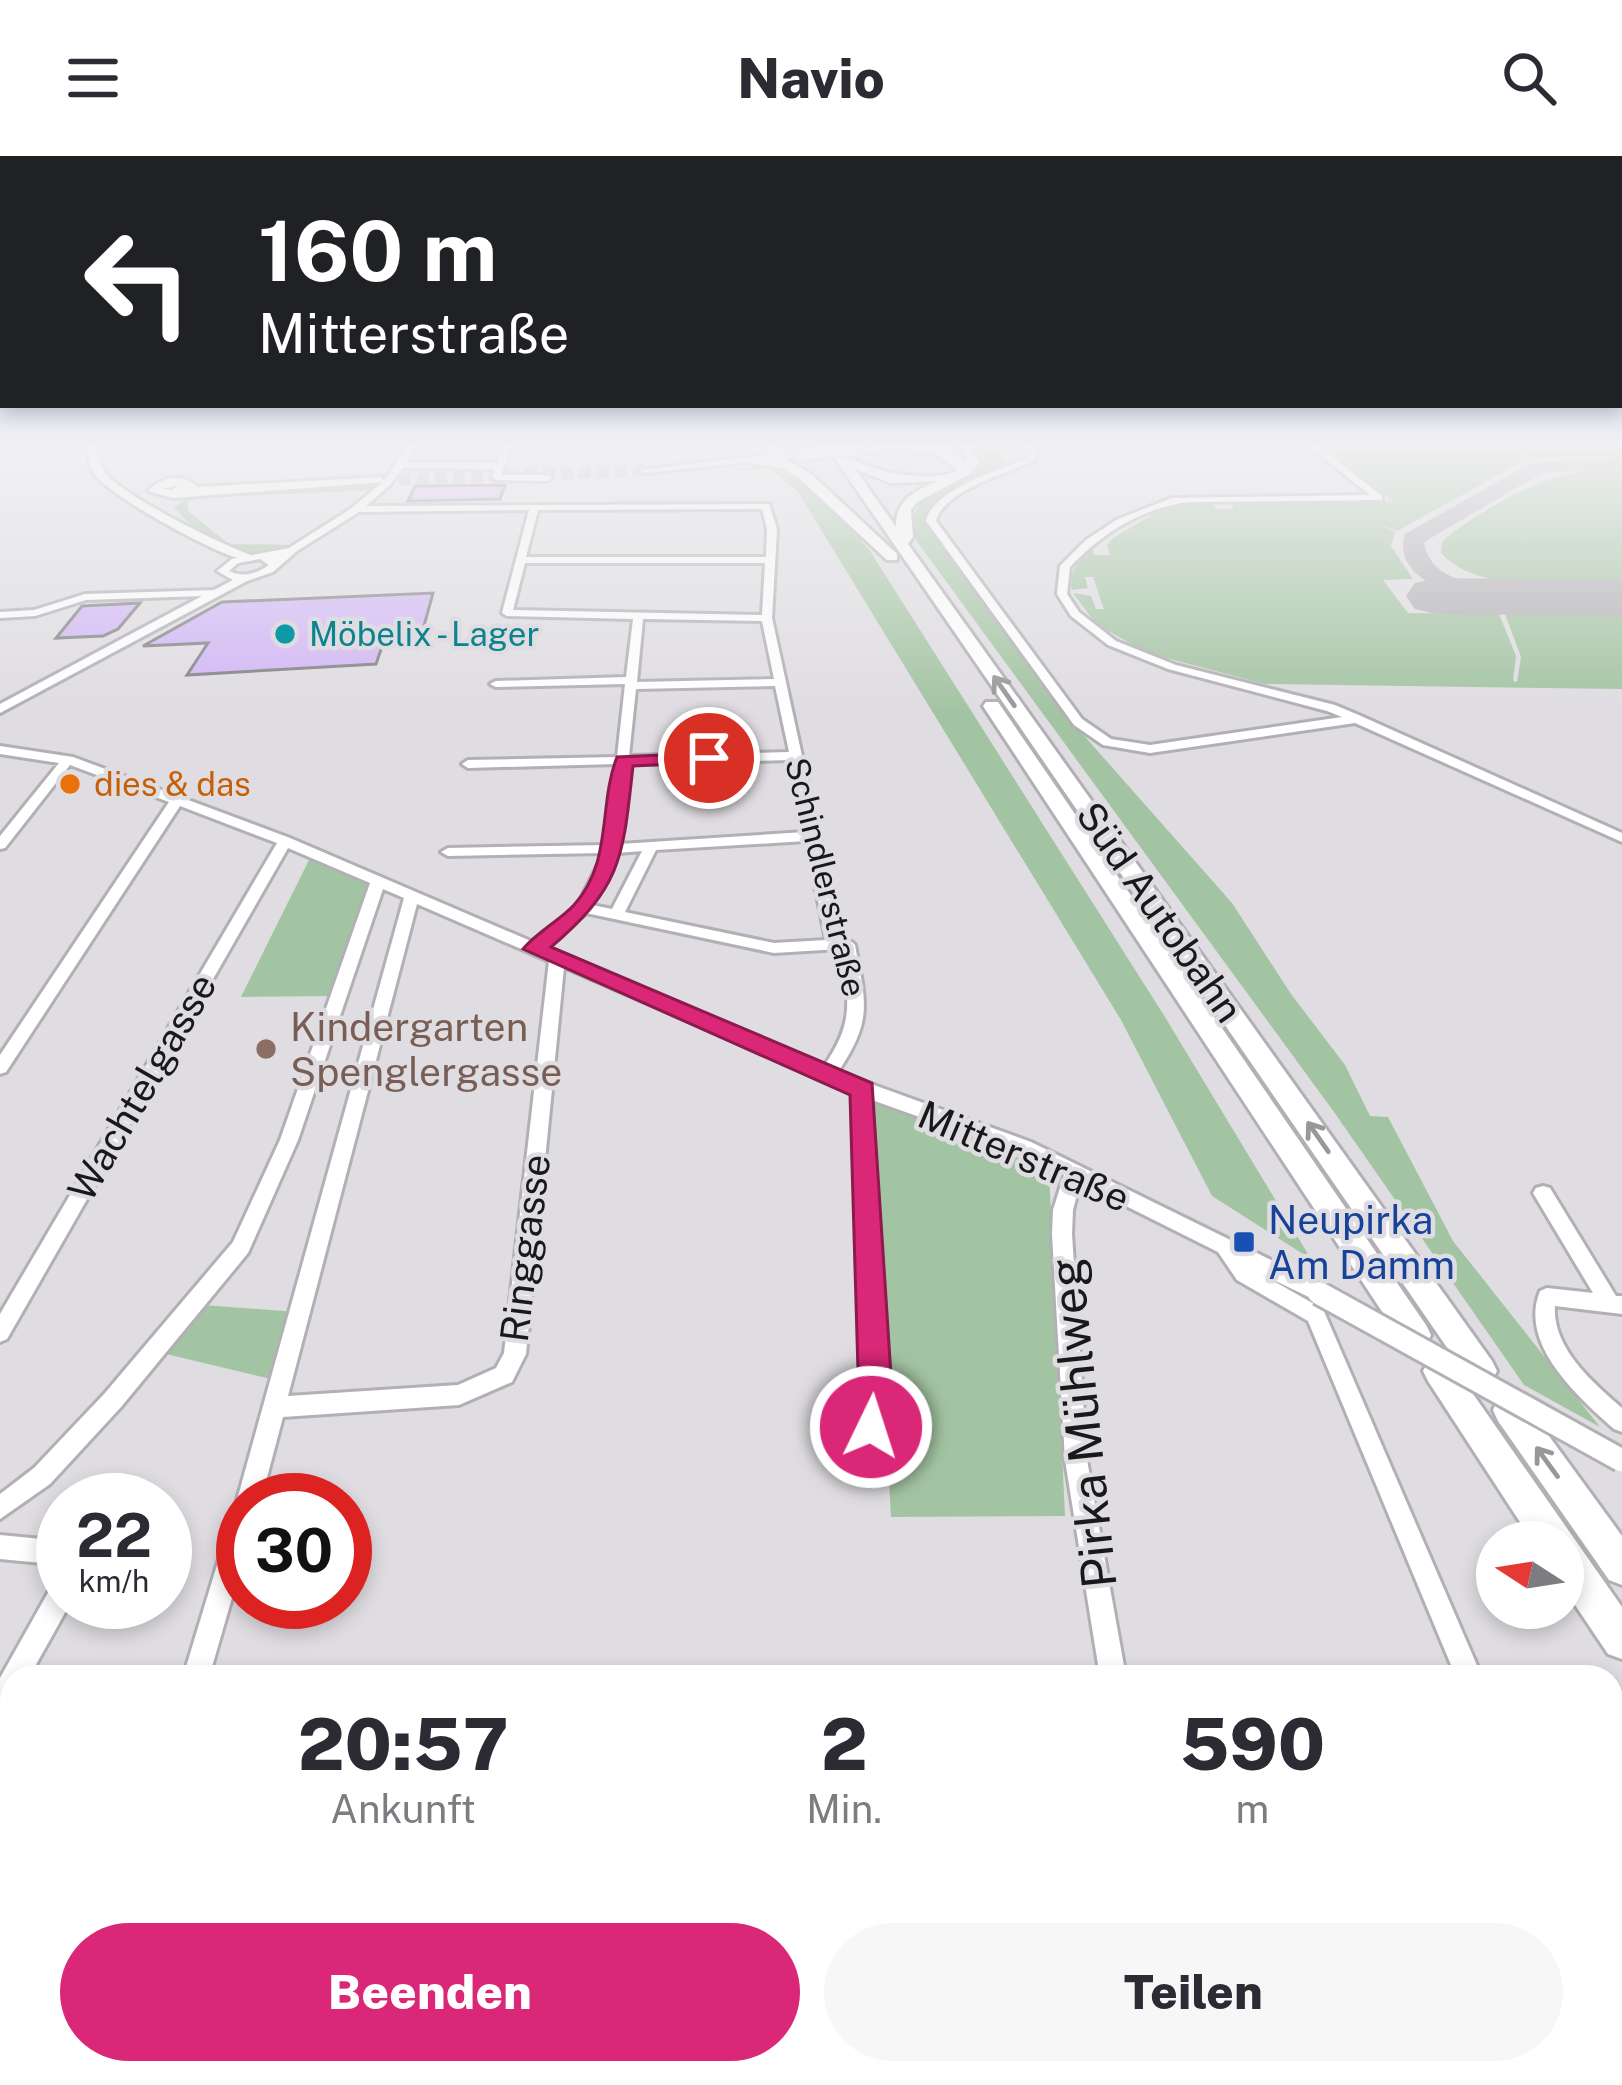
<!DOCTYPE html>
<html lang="de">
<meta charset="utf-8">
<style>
body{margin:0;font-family:"Public Sans",sans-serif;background:#f7f7f7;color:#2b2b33;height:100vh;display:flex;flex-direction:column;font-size:45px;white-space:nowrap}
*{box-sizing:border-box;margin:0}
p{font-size:39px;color:#7c7c81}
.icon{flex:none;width:66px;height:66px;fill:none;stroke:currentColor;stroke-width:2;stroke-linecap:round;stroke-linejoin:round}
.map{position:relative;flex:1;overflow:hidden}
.side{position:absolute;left:0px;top:1509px;width:1623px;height:420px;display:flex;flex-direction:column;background:#fff;border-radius:36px 36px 0 0;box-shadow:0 6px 18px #0003}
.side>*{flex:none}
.guide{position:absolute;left:0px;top:0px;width:1623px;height:252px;box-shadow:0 6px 18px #0003;background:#202124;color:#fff;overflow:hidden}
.needle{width:78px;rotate:282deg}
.controls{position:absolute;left:1476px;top:1365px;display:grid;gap:24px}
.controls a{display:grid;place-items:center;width:108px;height:108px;border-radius:50%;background:#fff;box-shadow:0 6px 18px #0003;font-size:60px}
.speed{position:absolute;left:36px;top:1317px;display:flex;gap:24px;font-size:60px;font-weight:700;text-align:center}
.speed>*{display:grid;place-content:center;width:156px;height:156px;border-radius:50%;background:#fff;box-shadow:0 6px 18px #0003;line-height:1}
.speed small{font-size:30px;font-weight:400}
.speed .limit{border:18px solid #d22;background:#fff;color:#111}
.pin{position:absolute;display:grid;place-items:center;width:102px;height:102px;color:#fff;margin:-51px;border:6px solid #fff;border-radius:50%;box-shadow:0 3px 12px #0007}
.me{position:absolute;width:132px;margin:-66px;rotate:4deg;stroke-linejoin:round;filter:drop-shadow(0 0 9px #0008)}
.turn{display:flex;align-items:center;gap:42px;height:252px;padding:0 60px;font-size:54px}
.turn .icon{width:156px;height:156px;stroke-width:2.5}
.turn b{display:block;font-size:84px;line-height:102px}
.eta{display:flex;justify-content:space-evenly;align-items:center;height:204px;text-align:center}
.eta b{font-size:72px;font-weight:800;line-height:84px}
.cta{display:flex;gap:24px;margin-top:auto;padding:24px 60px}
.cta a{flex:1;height:138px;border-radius:72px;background:#db2777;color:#fff;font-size:48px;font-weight:800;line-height:138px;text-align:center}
.cta a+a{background:#f7f7f7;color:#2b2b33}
header{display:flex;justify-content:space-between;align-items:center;height:156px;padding:0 60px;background:#fff;font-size:54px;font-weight:800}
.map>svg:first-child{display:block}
</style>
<header><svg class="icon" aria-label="menu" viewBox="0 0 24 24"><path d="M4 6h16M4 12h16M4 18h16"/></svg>Navio<svg class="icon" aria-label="search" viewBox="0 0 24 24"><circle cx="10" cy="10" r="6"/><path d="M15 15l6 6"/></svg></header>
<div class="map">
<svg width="1622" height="1929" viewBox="0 0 1622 1929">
<rect width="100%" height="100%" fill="#dfdde1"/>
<!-- green -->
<g fill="#a3c4a2">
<polygon points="997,287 1009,310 941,343 931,351 927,370 1072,566 1232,747 1291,838 1345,909 1370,960 1388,961 1453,1085 1600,1271 1524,1229 1334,956 913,380 909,368 922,343 978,313 972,293"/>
<path d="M1318 287C1339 287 1419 293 1431 287H1622V300L1550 301 1520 307 1397 375 1378 368 1395 376 1391 390 1413 423 1383 424 1408 457 1499 458 1516 500 1513 525 1517 526 1521 501 1505 458 1622 459V533L1265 528 1147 497 1096 468 1073 437 1091 440 1096 453H1104L1093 421H1085L1088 432 1072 434C1068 417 1078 403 1092 393L1095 399H1110L1107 389 1112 383 1166 350 1210 346 1217 353H1232L1234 346 1393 345Z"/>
<path d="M765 310C808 323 842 361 870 395L1165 861 1311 1103 1212 1040 1121 864 798 336 771 313 730 314Z"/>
<path d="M1622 312V425C1569 425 1480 440 1441 397L1442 386 1452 377C1508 338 1552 313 1622 312Z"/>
<path d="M344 328 379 329 375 334 197 342 187 346 188 355 229 388 296 389C252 409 204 388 174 351L194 339Z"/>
<polygon points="311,700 374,727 335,840 241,841"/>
<polygon points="870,943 1049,1014 1065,1360 891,1361"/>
<polygon points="203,1149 297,1156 279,1225 162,1197"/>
</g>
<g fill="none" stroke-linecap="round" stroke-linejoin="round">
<!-- taxiway -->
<path fill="#b2b0b4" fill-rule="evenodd" d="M1622 300V312L1542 317 1424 386C1431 431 1487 427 1522 435V445C1485 453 1388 430 1405 378L1531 307Z"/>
<!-- runway -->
<polygon fill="#b2b0b4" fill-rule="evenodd" points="1436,422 1622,424 1622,460 1436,458 1415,453 1406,440 1415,427"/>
</g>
<!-- building -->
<g fill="#d1b6f5" stroke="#818084" stroke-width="3">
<polygon points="505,329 500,343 408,345 415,330"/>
<polygon points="433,437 422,477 386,479 376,508 187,519 208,487 143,490 222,446"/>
<polygon points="140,447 118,473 103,480 56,482 82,450"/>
</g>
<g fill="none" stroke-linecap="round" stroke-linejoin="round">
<!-- major-tunnel -->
<polyline stroke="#b7b6b9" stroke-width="12" stroke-dasharray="12 6" stroke-linecap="butt" points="381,324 646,314"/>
<defs>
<g id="minor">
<path d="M409 287H417L407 307H497L505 287H513L501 319H548L552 322 548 325 496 324 492 321 495 313 403 312 390 329 366 350 769 348 777 373 772 462 842 784 852 786 855 789C866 848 873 864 838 916L1031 986 1326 1131 1329 1137 1326 1143 1319 1146 1261 1118 1323 1153 1482 1521H1456L1308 1165 1237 1124 1218 1096 1080 1027 1073 1054 1072 1078 1087 1304 1126 1521H1100L1065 1304 1052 1078 1053 1054 1064 1019 1017 996 872 944 887 1250 879 1278 841 1294 833 1291 830 1284 833 1277 861 1264 865 1250 854 937 564 811 526 1198 512 1226 459 1249 283 1261 261 1344H243V1404L209 1521H183L231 1363 235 1355 241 1352 237 1344 404 742 383 733 298 984 248 1097 121 1251 50 1328 0 1363V1338L34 1312 105 1237 233 1086 280 984 370 727 288 692 7 1183 0 1186V1158L277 687 180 650 6 916 0 918V899L169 646 70 609 5 692 0 693V680L59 607 0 598V590L73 601 290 682 533 786 577 750 604 697 448 700 441 696 448 692 606 689 616 608 468 612 462 608 468 604 617 601 625 528 496 531 490 528 496 525 626 521 633 463 507 460 502 457 529 354 359 356 297 395 273 416 247 425 0 557V548L202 440 86 444 35 460 0 462V456L34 454 85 438 214 434 233 424 217 415 232 403 289 392 349 354 384 325ZM762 353 767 373 766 401H526L538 354ZM260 403 269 409C256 418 243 422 229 415L238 407ZM525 407H765L762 459 513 454ZM643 463 762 465 774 523 637 526ZM775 530 789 596 629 600 636 533ZM790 604 805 676 620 688 629 608ZM806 685 826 784 774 787 625 756 656 694ZM642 695 612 753 592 749 618 697ZM417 748 549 805 504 1197 496 1212 458 1229 288 1240ZM586 757 774 797 840 793C849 844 855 865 824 910L546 791Z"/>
<path d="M1023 287H1032L1038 296 1035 305C1008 316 943 335 936 365L1082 563 1111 583 1150 589 1342 561 1327 555 1168 513 1108 489 1071 460 1057 438 1060 410 1086 384 1118 363 1172 342 1370 339 1305 287H1315L1382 340V344L1189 346C1142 352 1102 377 1070 411L1067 438 1079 456 1116 485 1176 509 1335 549 1361 560 1622 677V686L1355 567 1150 597 1103 589 1074 569 926 365C933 333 1000 314 1028 302L1030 296Z"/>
<path d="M1543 1030 1550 1032 1616 1140H1622V1158L1555 1150C1552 1192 1593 1227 1622 1252V1276L1614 1273C1578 1241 1518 1188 1540 1135L1547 1132 1593 1137 1533 1037 1536 1032Z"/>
<polygon points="0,1379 63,1385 63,1409 0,1403"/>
<path d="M63 1423V1446H71L29 1521H12C12 1537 17 1554 0 1561V1522L54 1426Z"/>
<polygon points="1611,1850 1622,1855 1622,1910 1611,1905"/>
<polygon points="1173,1917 1205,1917 1208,1929 1176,1929"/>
</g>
<g id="major">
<path d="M87 287H98C100 296 99 307 104 315 118 338 222 389 251 399V405C226 405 105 338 93 316 88 308 89 296 87 287Z"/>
<polygon points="949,287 951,290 946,293 856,296 851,293"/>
<polygon points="968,287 983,287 972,292"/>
<polygon points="802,295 806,300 646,317 640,314"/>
<path d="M381 321 385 326 173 342 148 335C162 320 183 317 197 331ZM179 329 172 334 163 333Z"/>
</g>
<g id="highway">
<polygon points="763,287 776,287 789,305 811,318 897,398 897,404 887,404 801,324 782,312 735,305 741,301 775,304"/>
<path d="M968 287 979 307 968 319 917 346 911 354 913 381 908 388 1492 1205 1497 1215 1492 1225 1481 1229 1470 1225 832 298 842 295C863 317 934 328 958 314L933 297 869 292 875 288C906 287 943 281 966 307L962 291ZM855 313 891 327 937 325C915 335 895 344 896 371Z"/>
<polygon points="986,546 998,546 1426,1169 1431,1179 1426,1189 1415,1193 1404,1189 983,550"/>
<polygon points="1439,1201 1450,1205 1622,1451 1622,1503 1608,1498 1563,1431 1563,1386 1533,1386 1428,1225 1423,1215 1428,1205"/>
<polygon points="1510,1239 1522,1243 1622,1380 1622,1429 1609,1424 1498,1265 1493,1254 1498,1243"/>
</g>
</defs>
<!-- minor casing -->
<use href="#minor" stroke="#b2b0b5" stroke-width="6"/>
<!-- major casing -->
<use href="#major" stroke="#b2b0b5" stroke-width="6"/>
<!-- highway casing -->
<use href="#highway" stroke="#b2b0b5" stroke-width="6"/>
<!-- minor -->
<use href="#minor" fill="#fff" fill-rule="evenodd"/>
<!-- major -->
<use href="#major" fill="#fff" fill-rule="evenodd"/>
<!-- highway -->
<use href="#highway" fill="#fff" fill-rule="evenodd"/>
<defs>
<polyline id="minor-bridge" points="1319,1137 1621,1304"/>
<polyline id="major-bridge" points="802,298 856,293"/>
</defs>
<!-- minor-bridge casing -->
<use href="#minor-bridge" stroke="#b2b0b5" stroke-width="28" stroke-linecap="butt"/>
<!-- major-bridge casing -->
<use href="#major-bridge" stroke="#b2b0b5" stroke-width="15" stroke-linecap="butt"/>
<!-- minor-bridge -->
<use href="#minor-bridge" stroke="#fff" stroke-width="22"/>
<!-- major-bridge -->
<use href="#major-bridge" stroke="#fff" stroke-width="12"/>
</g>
<!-- one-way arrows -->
<defs><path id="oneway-shaft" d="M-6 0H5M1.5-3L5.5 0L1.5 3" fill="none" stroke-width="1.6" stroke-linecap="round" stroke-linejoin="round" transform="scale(3)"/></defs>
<g stroke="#989898">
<use href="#oneway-shaft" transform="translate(1004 535) rotate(-125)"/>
<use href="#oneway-shaft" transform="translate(1318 981) rotate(-125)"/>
<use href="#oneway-shaft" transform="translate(1547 1306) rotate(-126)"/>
</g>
<!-- sky -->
<linearGradient id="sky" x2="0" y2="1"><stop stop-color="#8ab7ee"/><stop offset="0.52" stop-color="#f1f0f2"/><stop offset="1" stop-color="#f1f0f2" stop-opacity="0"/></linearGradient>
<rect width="1622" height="557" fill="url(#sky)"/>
<!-- route -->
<path fill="#db2777" stroke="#8e194d" stroke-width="3" d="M709 597 716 598V606L633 610C623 700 623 730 551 791L872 927 893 1250 883 1282 871 1286 859 1282 854 1271 859 1250 850 939 523 793C537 776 559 765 574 749 613 706 598 649 617 601Z"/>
<!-- markers -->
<circle fill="#0f9aa8" stroke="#dfdde1" stroke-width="4.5" cx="285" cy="478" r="12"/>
<circle fill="#e8710a" stroke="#dfdde1" stroke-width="4.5" cx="70" cy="628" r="12"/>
<circle fill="#8d6e63" stroke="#dfdde1" stroke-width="4.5" cx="266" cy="893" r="12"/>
<rect fill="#1a4fb4" stroke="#dfdde1" stroke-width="4.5" x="1232" y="1074" width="24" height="24" rx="6"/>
<g text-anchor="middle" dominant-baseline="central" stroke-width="9" stroke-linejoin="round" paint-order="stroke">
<!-- far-culture labels -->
<g font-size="33" fill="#0d838f" stroke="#dfdde1" text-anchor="start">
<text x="309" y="478">Möbelix - Lager</text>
</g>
<!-- far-food labels -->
<g font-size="33" fill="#c56008" stroke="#dfdde1" text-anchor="start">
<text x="94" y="628">dies &amp; das</text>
</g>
<!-- far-street labels -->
<g font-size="33" fill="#19191a" stroke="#dfdde1">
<text transform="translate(826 721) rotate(76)">Schindlerstraße</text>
</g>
<!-- street labels -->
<g font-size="39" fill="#19191a" stroke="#dfdde1">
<text transform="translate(1160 756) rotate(55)">Süd Autobahn</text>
<text transform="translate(142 931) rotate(-60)">Wachtelgasse</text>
<text transform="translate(1024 1000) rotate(23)">Mitterstraße</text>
<text transform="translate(525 1092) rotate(-83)">Ringgasse</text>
</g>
<!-- education labels -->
<g font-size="39" fill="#785e54" stroke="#dfdde1" text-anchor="start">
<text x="290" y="871">Kindergarten<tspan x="290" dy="45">Spenglergasse</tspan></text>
</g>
<!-- transit labels -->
<g font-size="39" fill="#164399" stroke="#dfdde1" text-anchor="start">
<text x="1268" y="1064">Neupirka<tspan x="1268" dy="45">Am Damm</tspan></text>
</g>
<!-- near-street labels -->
<g font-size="48" fill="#19191a" stroke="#dfdde1">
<text transform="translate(1082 1267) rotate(-96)">Pirka Mühlweg</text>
</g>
</g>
</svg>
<div class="controls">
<a><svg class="needle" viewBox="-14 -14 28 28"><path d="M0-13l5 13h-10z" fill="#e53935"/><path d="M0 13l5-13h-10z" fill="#7c7c81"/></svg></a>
</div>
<div class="speed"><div>22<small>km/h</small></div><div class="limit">30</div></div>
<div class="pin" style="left:709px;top:602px;background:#d93025"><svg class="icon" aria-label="arrive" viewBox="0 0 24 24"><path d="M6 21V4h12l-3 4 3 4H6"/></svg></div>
<svg class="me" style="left:871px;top:1271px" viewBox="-20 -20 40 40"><circle r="17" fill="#db2777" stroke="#fff" stroke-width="3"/><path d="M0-11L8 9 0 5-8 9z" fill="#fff"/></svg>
<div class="guide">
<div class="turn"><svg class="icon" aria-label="left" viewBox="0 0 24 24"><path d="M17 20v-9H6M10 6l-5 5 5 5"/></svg><div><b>160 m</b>Mitterstraße</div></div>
</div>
<section class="side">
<div class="eta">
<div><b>20:57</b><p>Ankunft</p></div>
<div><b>2</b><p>Min.</p></div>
<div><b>590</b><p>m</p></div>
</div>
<div class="cta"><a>Beenden</a><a>Teilen</a></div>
</section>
</div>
